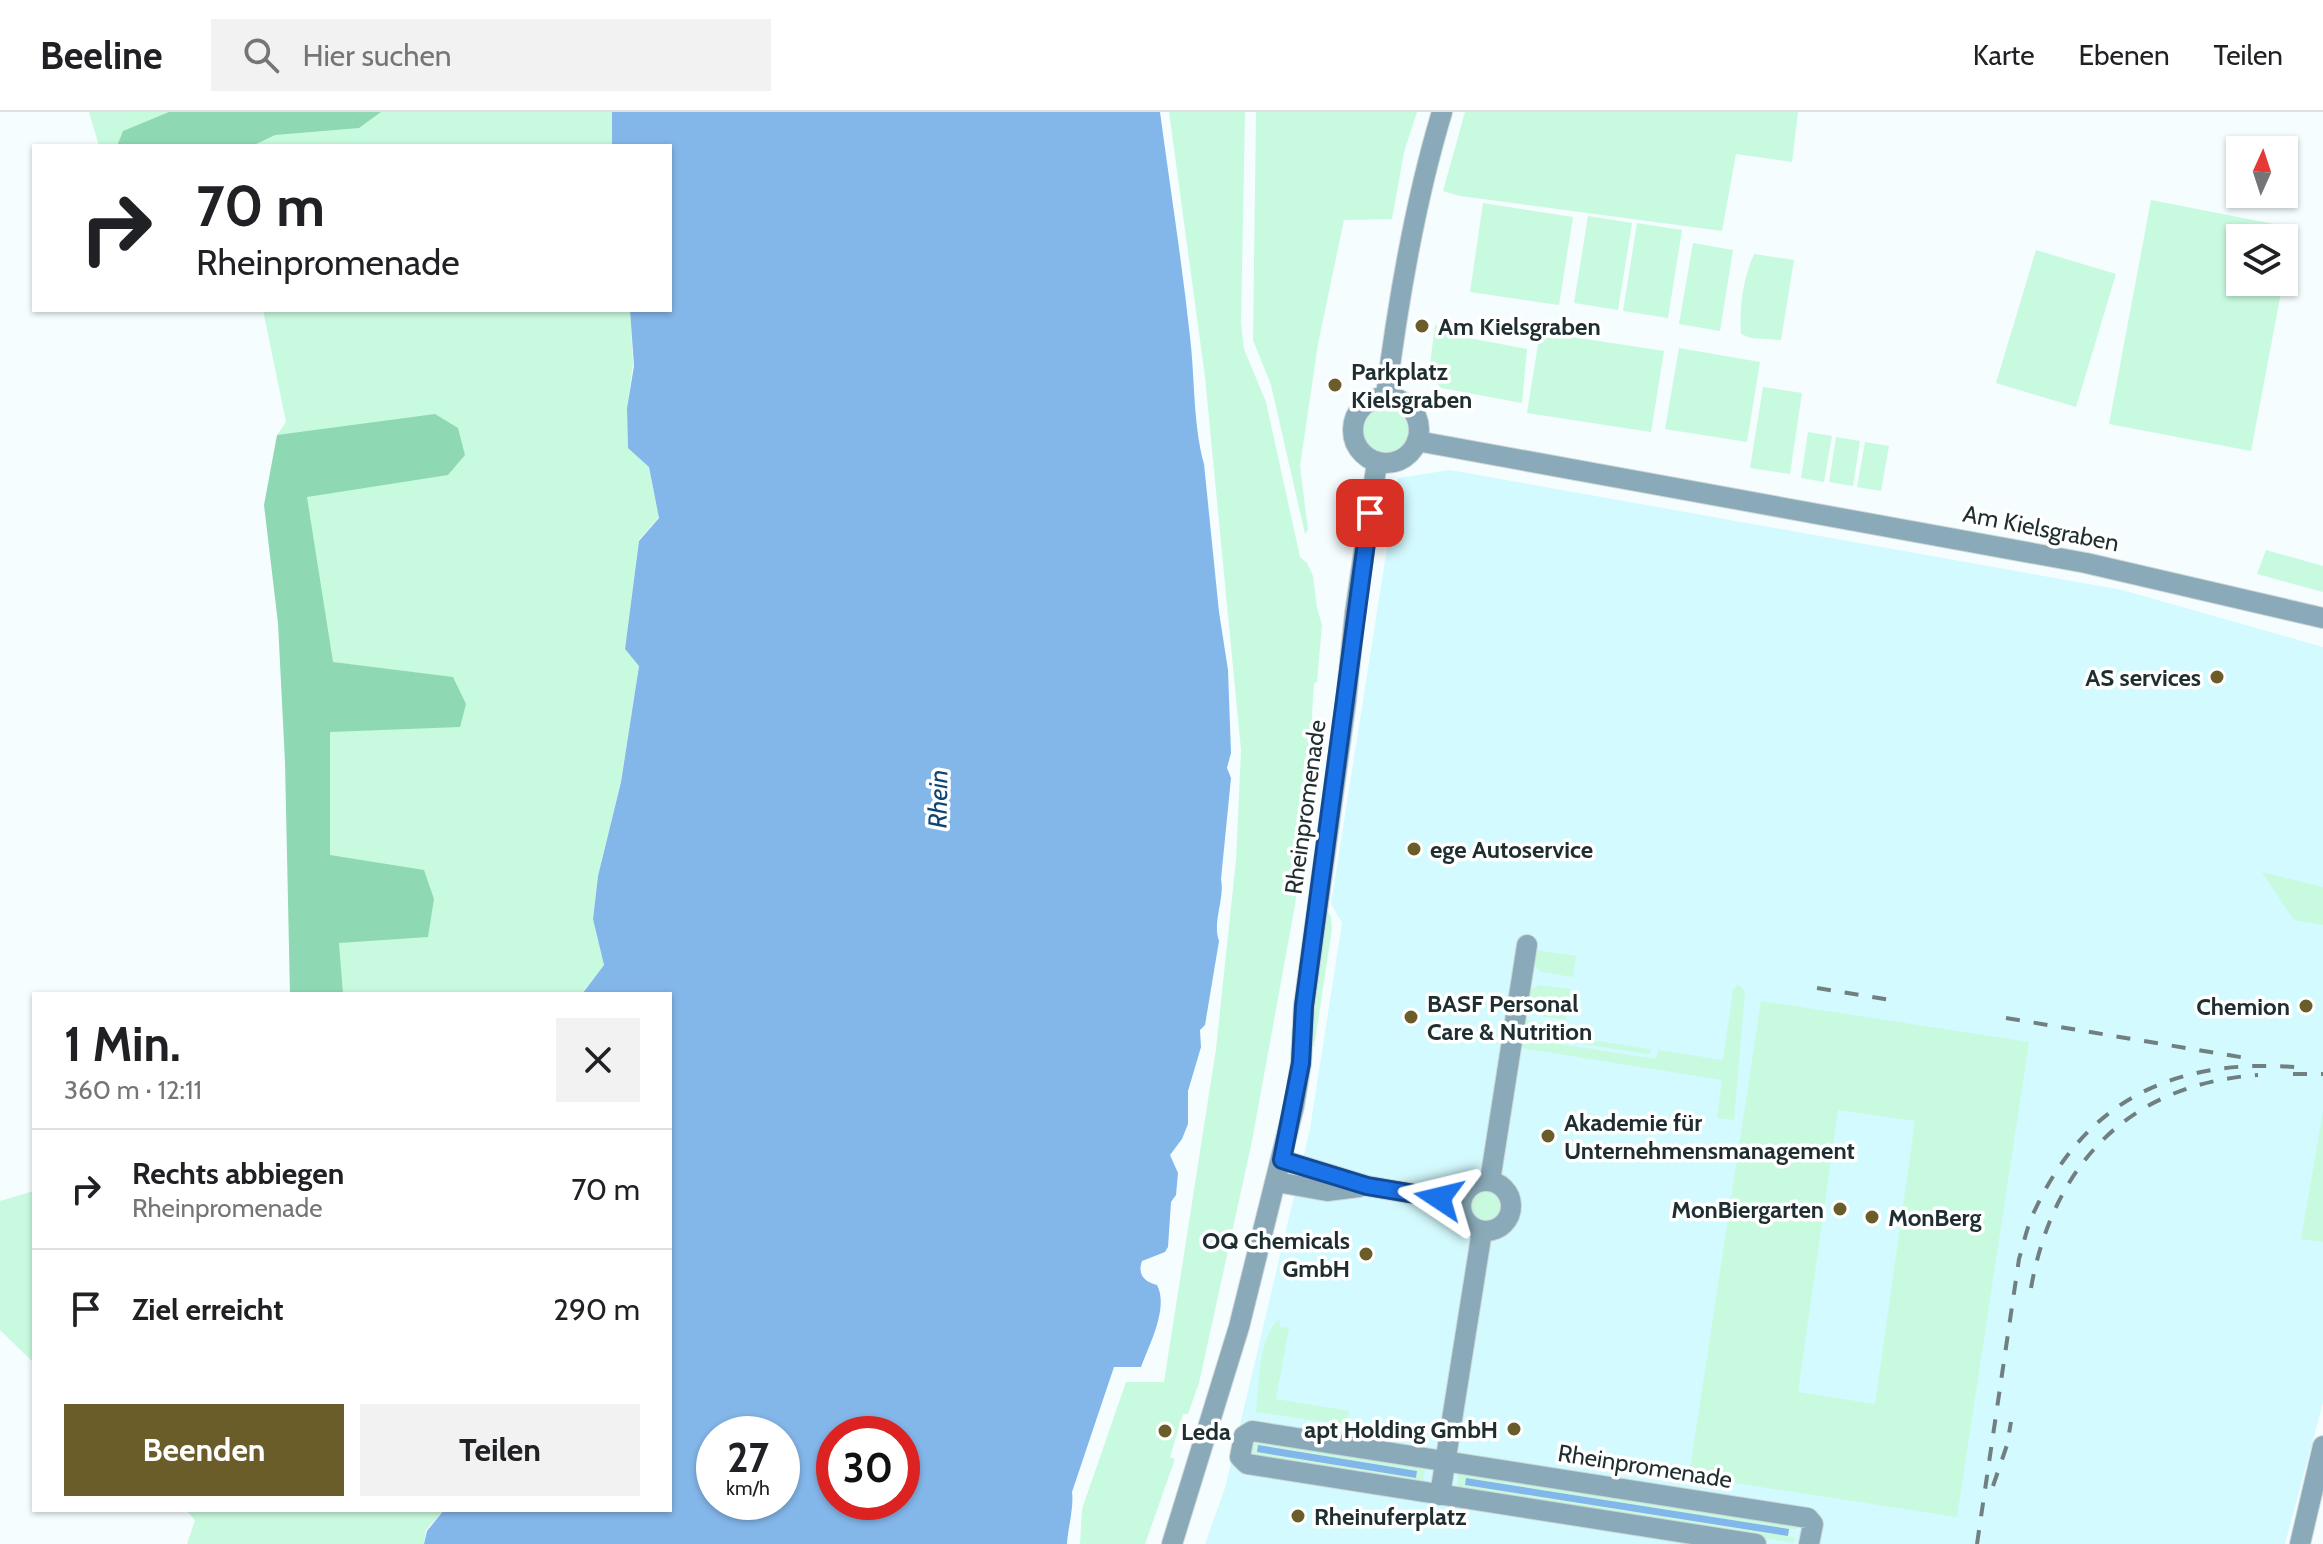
<!DOCTYPE html>
<html lang="de">
<meta charset="utf-8">
<style>
body{margin:0;font-family:Cabin,sans-serif;background:#f2f2f2;color:#202124;height:100vh;display:flex;flex-direction:column;font-size:30px;white-space:nowrap}
*{box-sizing:border-box;margin:0}
p{font-size:26px;color:#757577}
.icon{flex:none;width:44px;height:44px;fill:none;stroke:currentColor;stroke-width:2;stroke-linecap:round;stroke-linejoin:round}
.map{position:relative;flex:1;overflow:hidden}
.sheet{position:absolute;left:32px;top:880px;width:640px;height:520px;display:flex;flex-direction:column;background:#fff;border-radius:0px;box-shadow:0 2px 6px #0004}
.sheet>*{flex:none}
.top-card{position:absolute;left:32px;top:32px;width:640px;height:168px;border-radius:0px;box-shadow:0 2px 6px #0004;background:#fff;color:#202124;overflow:hidden}
.needle{width:52px;rotate:3deg}
.controls{position:absolute;left:2226px;top:24px;display:grid;gap:16px}
.controls a{display:grid;place-items:center;width:72px;height:72px;border-radius:0px;background:#fff;box-shadow:0 2px 6px #0004;font-size:40px}
.speed{position:absolute;left:696px;top:1304px;display:flex;gap:16px;font-size:40px;font-weight:700;text-align:center}
.speed>*{display:grid;place-content:center;width:104px;height:104px;border-radius:50%;background:#fff;box-shadow:0 2px 6px #0004;line-height:1}
.speed small{font-size:20px;font-weight:400}
.speed .limit{border:12px solid #d22;background:#fff;color:#111}
.pin{position:absolute;display:grid;place-items:center;width:68px;height:68px;color:#fff;margin:-34px;border-radius:16px;box-shadow:0 4px 12px #0006}
.me{position:absolute;width:88px;margin:-44px;rotate:280deg;stroke-linejoin:round;filter:drop-shadow(0 0 6px #0008)}
.turn{display:flex;align-items:center;gap:28px;height:168px;padding:0 32px;font-size:36px}
.turn .icon{width:104px;height:104px;stroke-width:2.5}
.turn b{display:block;font-size:56px;line-height:68px}
.round{display:grid;place-items:center;flex:none;width:84px;height:84px;border-radius:0px;background:#f2f2f2}
.head{display:flex;align-items:center;justify-content:space-between;height:136px;padding:0 32px}
h1{font-size:48px;font-weight:700;line-height:60px}
.primary-button{display:flex;gap:16px;margin-top:auto;padding:16px 32px}
.primary-button a{flex:1;height:92px;border-radius:0px;background:#6a5d2a;color:#fff;font-size:32px;font-weight:700;line-height:92px;text-align:center}
.primary-button a+a{background:#f2f2f2;color:#202124}
ul{padding:0;list-style:none}
li{display:flex;align-items:center;gap:24px;height:120px;padding:0 32px;border-top:2px solid #e0e0e0}
li div{flex:1}
li b{display:block;font-size:30px}
li em{font-style:normal}
header{display:flex;align-items:center;gap:48px;box-sizing:border-box;height:112px;padding:0 40px;background:#fff;border-bottom:2px solid #e0e0e0}
header strong{font-size:38px}
nav{display:flex;gap:44px;margin-inline-start:auto;font-size:28px}
.search{width:560px;height:72px;background:#f2f2f2;display:flex;align-items:center;gap:20px;box-sizing:border-box;padding:0 28px;border-radius:0px;color:#757577;font-size:30px}
.map>svg:first-child{display:block}
</style>
<header>
<strong>Beeline</strong>
<div class="search"><svg class="icon" aria-label="search" viewBox="0 0 24 24"><circle cx="10" cy="10" r="6"/><path d="M15 15l6 6"/></svg>Hier suchen</div>
<nav><a>Karte</a><a>Ebenen</a><a>Teilen</a></nav>
</header>
<div class="map">
<svg width="2323" height="1432" viewBox="0 0 2323 1432">
<rect width="100%" height="100%" fill="#f5fdfe"/>
<!-- built -->
<polygon fill="#d3fafe" points="1450,358 2122,478 2323,535 2323,1291 2285,1432 1205,1432 1225,1376 1310,1017 1342,811 1331,792 1398,366"/>
<!-- green -->
<g fill="#c8fadf" fill-rule="evenodd">
<polygon points="89,0 612,0 612,34 99,34"/>
<polygon points="1169,0 1245,0 1241,211 1244,237 1266,290 1300,445 1307,451 1313,464 1317,496 1322,513 1317,570 1314,571 1312,602 1315,650 1295,793 1252,1029 1199,1271 1188,1302 1183,1302 1170,1345 1175,1347 1145,1432 1080,1432 1082,1397 1126,1270 1164,1270 1216,937 1236,748 1241,638 1205,265"/>
<polygon points="1256,0 1417,0 1404,40 1392,107 1344,108 1318,232 1300,354 1308,418 1305,422 1271,273 1253,228"/>
<polygon points="1465,0 1798,0 1792,50 1736,42 1722,119 1460,84 1443,79"/>
<polygon points="2151,88 2294,116 2284,167 2284,126 2240,126 2240,170 2283,170 2251,339 2109,312"/>
<polygon points="1483,91 1573,105 1559,193 1470,180"/>
<polygon points="1588,104 1632,111 1618,198 1574,191"/>
<polygon points="1637,111 1682,118 1668,206 1623,199"/>
<polygon points="1693,131 1733,138 1720,219 1679,212"/>
<polygon points="2036,138 2116,162 2076,295 1996,271"/>
<path d="M1754 142 1794 148 1781 228 1751 226 1741 222C1739 195 1743 167 1754 142Z"/>
<polygon points="263,198 630,198 633,253 627,295 628,335 649,355 659,405 639,428 625,537 639,553 621,669 598,764 593,806 604,853 581,882 290,882 287,322 277,323 286,310"/>
<polygon points="1435,213 1474,227 1527,237 1522,291 1441,276 1429,260"/>
<polygon points="1540,220 1664,239 1651,320 1527,301"/>
<polygon points="1679,236 1760,250 1747,330 1665,317"/>
<polygon points="1763,275 1802,281 1790,362 1750,356"/>
<circle cx="1386" cy="318" r="22"/>
<polygon points="1808,320 1832,324 1824,370 1801,366"/>
<polygon points="1836,325 1860,329 1853,374 1829,370"/>
<polygon points="1865,330 1889,334 1881,379 1857,375"/>
<polygon points="2266,438 2323,454 2323,480 2257,462"/>
<polygon points="2262,760 2323,775 2323,813 2294,808"/>
<polygon points="1326,796 1331,805 1332,817 1314,935 1310,935 1313,887"/>
<polygon points="1536,838 1576,844 1573,865 1541,860 1534,853"/>
<polygon points="1738,872 1745,879 1734,1008 1717,1006 1722,968 1521,936 1523,926 1656,947 1658,938 1723,948 1733,878"/>
<polygon points="1539,873 1571,877 1566,908 1526,902 1530,878"/>
<path d="M1761 889 2029 930 1957 1405 1689 1364ZM1838 998 1915 1009 1875 1292 1798 1280Z"/>
<polygon points="1525,908 1565,914 1564,924 1651,937 1649,942 1523,923"/>
<polygon points="2323,999 2323,1130 2301,1127"/>
<circle cx="1485" cy="1094" r="17"/>
<polygon points="34,1079 34,1251 0,1218 0,1089"/>
<path d="M1278 1208 1280 1209V1215L1289 1216 1276 1287 1349 1299 1348 1313 1351 1314 1256 1300C1260 1271 1257 1229 1278 1208Z"/>
<path d="M1252 1326 1425 1354 1423 1372 1250 1347ZM1258 1334 1417 1359 1416 1365 1258 1340Z"/>
<polygon points="1458,1359 1797,1412 1797,1417 1789,1417 1467,1366 1465,1373 1788,1424 1795,1426 1794,1431 1457,1379"/>
<polygon points="186,1398 444,1398 426,1418 424,1432 187,1432 195,1408"/>
</g>
<!-- forest -->
<g fill="#8ed9b3">
<polygon points="169,0 381,0 359,16 275,23 252,34 117,34 123,19"/>
<polygon points="435,302 458,316 465,343 448,363 307,385 333,550 453,565 466,592 460,615 330,620 330,743 424,758 434,787 428,825 339,831 343,882 290,882 285,650 278,511 264,393 277,323"/>
</g>
<!-- water -->
<g fill="#83b6e9" fill-rule="evenodd">
<path d="M612 0H1160C1170 75 1182 150 1190 225 1195 267 1193 312 1204 352L1219 500 1228 558 1231 641 1227 656 1231 666 1221 767C1225 787 1212 810 1219 829L1205 913 1200 918 1201 935 1188 979V1012L1182 1027 1170 1043 1178 1061 1176 1083 1171 1090 1168 1135 1165 1140 1142 1149C1137 1163 1145 1170 1157 1173 1169 1196 1149 1233 1141 1255H1114L1072 1380C1074 1396 1068 1415 1067 1432H424L427 1419 444 1398H670V882H582L604 853 593 807 598 764 621 670 639 554 625 537 639 429 659 406 649 355 628 336 627 296 634 254 630 198H670V34H612ZM714 1322H782V1390H714ZM834 1322H902V1390H834Z"/>
<polygon points="1258,1333 1417,1359 1416,1366 1257,1340"/>
<polygon points="1466,1366 1789,1417 1788,1424 1465,1373"/>
</g>
<g fill="none" stroke-linecap="round" stroke-linejoin="round">
<defs>
<g id="minor">
<path d="M1386 284C1398 189 1414 93 1442 0"/>
<circle cx="1386" cy="318" r="33"/>
<polyline points="1417,329 2086,451 2323,506"/>
<polyline points="1282,1048 1367,1074 1461,1090"/>
<circle cx="1486" cy="1094" r="25"/>
<polyline points="1490,1069 1527,833"/>
<polyline points="1277,1070 1327,1079 1359,1075"/>
<polyline points="1440,1383 1482,1119"/>
<polyline points="1172,1432 1239,1215 1294,994 1301,951 1304,894 1346,589 1355,501 1377,350"/>
<polyline points="1756,1432 1247,1352 1240,1345 1244,1324 1252,1319 1808,1406 1813,1412 1809,1432"/>
<polyline points="2300,1432 2323,1334"/>
</g>
</defs>
<!-- minor casing -->
<use href="#minor" stroke="#ced8d9" stroke-width="22"/>
<!-- minor -->
<use href="#minor" stroke="#8aaab9" stroke-width="20"/>
<!-- rail -->
<g stroke="#727f80" stroke-width="4" stroke-dasharray="14 14" stroke-linecap="butt">
<polyline points="1817,876 1891,888"/>
<polyline points="2006,906 2246,946"/>
<polyline points="2293,962 2323,962"/>
<path d="M2031 1176C2053 1053 2128 972 2258 963"/>
<polyline points="1993,1374 2007,1333 2011,1310"/>
<path d="M1977 1432 2019 1147C2024 1131 2027 1114 2034 1100 2088 982 2183 944 2307 956"/>
</g>
</g>
<g fill="none" stroke-linecap="round" stroke-linejoin="round">
<defs>
<polyline id="route" points="1370,401 1304,894 1301,951 1282,1048 1367,1074 1439,1086"/>
</defs>
<!-- route casing -->
<use href="#route" stroke="#114b97" stroke-width="20"/>
<!-- route -->
<use href="#route" stroke="#1a73e8" stroke-width="14"/>
</g>
<!-- markers -->
<g fill="#6a5d2a" stroke="#fff" stroke-width="3">
<circle cx="1422" cy="214" r="8"/>
<circle cx="1335" cy="273" r="8"/>
<circle cx="2217" cy="565" r="8"/>
<circle cx="1414" cy="737" r="8"/>
<circle cx="2306" cy="894" r="8"/>
<circle cx="1411" cy="905" r="8"/>
<circle cx="1548" cy="1024" r="8"/>
<circle cx="1840" cy="1097" r="8"/>
<circle cx="1872" cy="1105" r="8"/>
<circle cx="1366" cy="1142" r="8"/>
<circle cx="1514" cy="1317" r="8"/>
<circle cx="1165" cy="1319" r="8"/>
<circle cx="1298" cy="1404" r="8"/>
</g>
<g text-anchor="middle" dominant-baseline="central" stroke-width="7" stroke-linejoin="round" paint-order="stroke">
<!-- poi labels -->
<g font-size="24" font-weight="bold" fill="#1f2e30" stroke="#fff" text-anchor="start">
<text x="1438" y="214">Am Kielsgraben</text>
<text x="1351" y="259">Parkplatz<tspan x="1351" dy="28">Kielsgraben</tspan></text>
<text x="2201" y="565" text-anchor="end">AS services</text>
<text x="1430" y="737">ege Autoservice</text>
<text x="1427" y="891">BASF Personal<tspan x="1427" dy="28">Care &amp; Nutrition</tspan></text>
<text x="2290" y="894" text-anchor="end">Chemion</text>
<text x="1564" y="1010">Akademie für<tspan x="1564" dy="28">Unternehmensmanagement</tspan></text>
<text x="1824" y="1097" text-anchor="end">MonBiergarten</text>
<text x="1888" y="1105">MonBerg</text>
<text x="1350" y="1128" text-anchor="end">OQ Chemicals<tspan x="1350" dy="28">GmbH</tspan></text>
<text x="1498" y="1317" text-anchor="end">apt Holding GmbH</text>
<text x="1181" y="1319">Leda</text>
<text x="1314" y="1404">Rheinuferplatz</text>
</g>
<!-- street labels -->
<g font-size="24" fill="#1f2e30" stroke="#fff">
<text transform="translate(2041 416) rotate(11)">Am Kielsgraben</text>
<text transform="translate(1305 695) rotate(-82)">Rheinpromenade</text>
<text transform="translate(1645 1354) rotate(9)">Rheinpromenade</text>
</g>
<!-- water labels -->
<g font-size="26" font-style="italic" fill="#0c4574" stroke="#fff">
<text transform="translate(938 687) rotate(-89)">Rhein</text>
</g>
</g>
</svg>
<div class="controls">
<a><svg class="needle" viewBox="-14 -14 28 28"><path d="M0-13l5 13h-10z" fill="#e53935"/><path d="M0 13l5-13h-10z" fill="#757577"/></svg></a>
<a><svg class="icon" aria-label="layers" viewBox="0 0 24 24"><path d="M12 4l9 5-9 5-9-5zM3 14l9 5 9-5"/></svg></a>
</div>
<div class="speed"><div>27<small>km/h</small></div><div class="limit">30</div></div>
<div class="pin" style="left:1370px;top:401px;background:#d93025"><svg class="icon" aria-label="arrive" viewBox="0 0 24 24"><path d="M6 21V4h12l-3 4 3 4H6"/></svg></div>
<svg class="me" style="left:1439px;top:1086px" viewBox="-20 -20 40 40"><path d="M0-17L14 15 0 8-14 15z" fill="#1a73e8" stroke="#fff" stroke-width="4"/></svg>
<div class="top-card">
<div class="turn"><svg class="icon" aria-label="right" viewBox="0 0 24 24"><path d="M7 20v-9h11M14 6l5 5-5 5"/></svg><div><b>70 m</b>Rheinpromenade</div></div>
</div>
<section class="sheet">
<div class="head"><div><h1>1 Min.</h1><p>360 m · 12:11</p></div><a class="round"><svg class="icon" aria-label="close" viewBox="0 0 24 24"><path d="M6 6l12 12M18 6L6 18"/></svg></a></div>
<ul>
<li><svg class="icon" aria-label="right" viewBox="0 0 24 24"><path d="M7 20v-9h11M14 6l5 5-5 5"/></svg><div><b>Rechts abbiegen</b><p>Rheinpromenade</p></div><em>70 m</em></li>
<li><svg class="icon" aria-label="arrive" viewBox="0 0 24 24"><path d="M6 21V4h12l-3 4 3 4H6"/></svg><div><b>Ziel erreicht</b></div><em>290 m</em></li>
</ul>
<div class="primary-button"><a>Beenden</a><a>Teilen</a></div>
</section>
</div>
